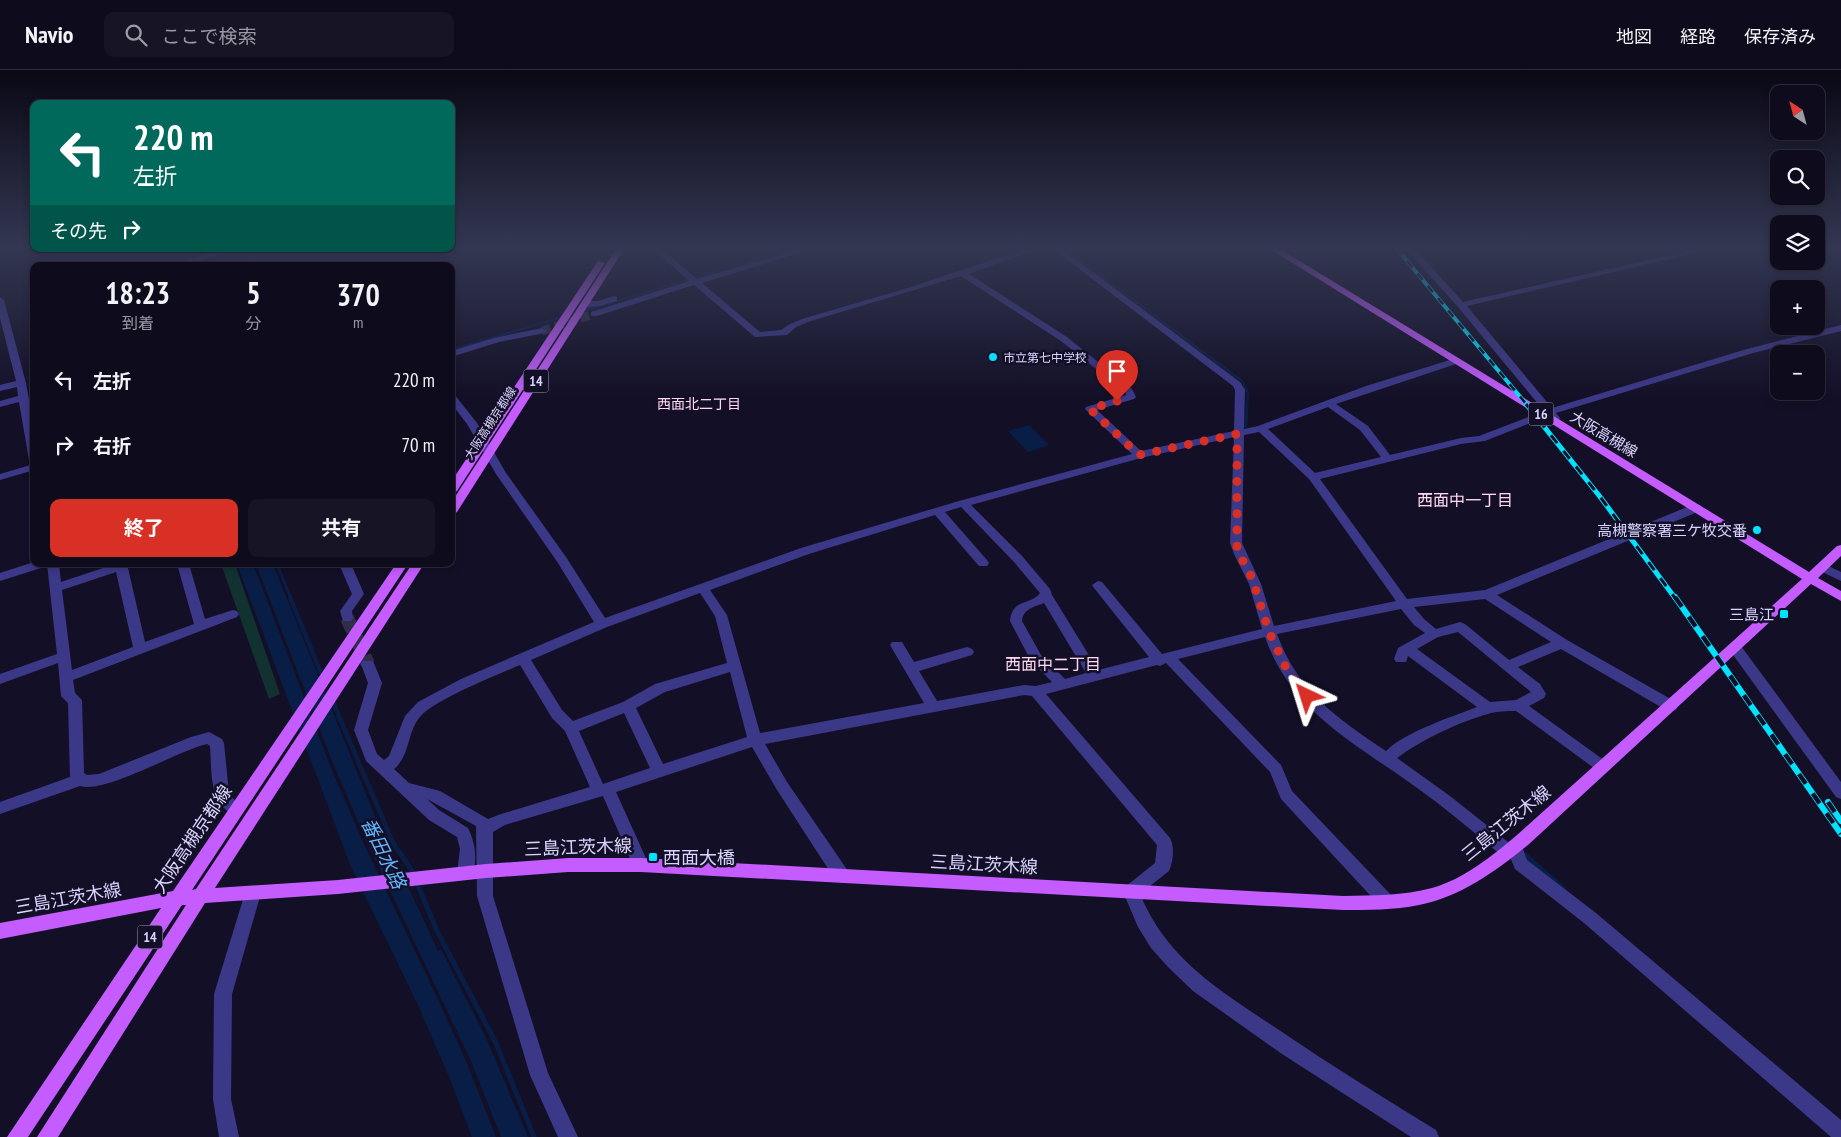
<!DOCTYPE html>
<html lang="ja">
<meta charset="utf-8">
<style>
body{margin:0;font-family:"PT Sans Narrow","Noto Sans JP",sans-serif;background:#171426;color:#f1f3f6;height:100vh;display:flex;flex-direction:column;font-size:19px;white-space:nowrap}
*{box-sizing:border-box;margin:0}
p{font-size:16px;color:#9b9ba4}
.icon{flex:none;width:28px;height:28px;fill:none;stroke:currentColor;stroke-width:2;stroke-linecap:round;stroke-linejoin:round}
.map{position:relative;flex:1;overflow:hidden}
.drawer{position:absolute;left:30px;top:192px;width:425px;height:305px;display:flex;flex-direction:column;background:#0e0b1d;border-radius:10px;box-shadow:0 2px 8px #0003,0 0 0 1px #2e2b3b}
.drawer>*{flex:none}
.hud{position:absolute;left:30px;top:30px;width:425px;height:152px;border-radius:10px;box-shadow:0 2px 8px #0003,0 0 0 1px #2e2b3b;background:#00695c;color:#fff;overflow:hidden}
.needle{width:32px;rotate:324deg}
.buttons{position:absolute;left:1770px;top:15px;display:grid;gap:10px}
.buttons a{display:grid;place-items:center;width:55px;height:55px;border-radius:10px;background:#0e0b1d;box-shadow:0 2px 8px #0003,0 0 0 1px #2e2b3b;font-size:25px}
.pin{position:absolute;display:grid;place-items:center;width:42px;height:42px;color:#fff;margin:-51px -21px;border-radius:50% 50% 50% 0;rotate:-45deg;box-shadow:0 0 5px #0007}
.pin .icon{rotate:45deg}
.me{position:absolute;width:55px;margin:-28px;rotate:319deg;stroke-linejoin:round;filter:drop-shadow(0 0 4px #0008)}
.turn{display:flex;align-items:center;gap:18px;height:105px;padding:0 20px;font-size:22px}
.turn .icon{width:65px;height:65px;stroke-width:2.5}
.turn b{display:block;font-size:35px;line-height:42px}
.then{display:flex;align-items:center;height:48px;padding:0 20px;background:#0003;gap:10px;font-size:19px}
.eta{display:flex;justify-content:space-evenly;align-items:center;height:85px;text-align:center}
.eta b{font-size:30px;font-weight:700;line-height:35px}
.action{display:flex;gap:10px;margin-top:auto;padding:10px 20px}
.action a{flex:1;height:58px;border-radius:10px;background:#d93025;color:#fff;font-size:20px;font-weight:700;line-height:58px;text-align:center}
.action a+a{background:#171426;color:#f1f3f6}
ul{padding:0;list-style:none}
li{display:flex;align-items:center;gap:15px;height:65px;padding:0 20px}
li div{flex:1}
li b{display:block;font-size:19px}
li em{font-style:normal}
header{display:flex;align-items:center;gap:30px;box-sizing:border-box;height:70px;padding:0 25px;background:#0e0b1d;border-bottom:1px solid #2e2b3b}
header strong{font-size:24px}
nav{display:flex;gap:28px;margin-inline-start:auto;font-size:18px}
.search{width:350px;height:45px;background:#171426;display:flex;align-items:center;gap:12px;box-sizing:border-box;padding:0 18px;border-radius:10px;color:#9b9ba4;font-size:19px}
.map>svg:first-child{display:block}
</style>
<header>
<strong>Navio</strong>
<div class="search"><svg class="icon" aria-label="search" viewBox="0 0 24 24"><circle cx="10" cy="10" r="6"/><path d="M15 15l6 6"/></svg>ここで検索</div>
<nav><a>地図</a><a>経路</a><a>保存済み</a></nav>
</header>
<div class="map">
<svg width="1841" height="1067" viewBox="0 0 1841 1067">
<rect width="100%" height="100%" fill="#130f27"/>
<!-- green -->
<polygon fill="#113231" points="221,494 235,494 280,624 269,629"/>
<!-- water -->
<g fill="#091e46">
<polygon points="1029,355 1049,375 1028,382 1008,361"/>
<polygon points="237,494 253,494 331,698 362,770 435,923 466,991 496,1067 472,1067 450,1009 417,933 351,797"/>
<polygon points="256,494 273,494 376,749 374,753 414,829 438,881 441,879 487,970 528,1067 501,1067 471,991 366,770 334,696"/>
</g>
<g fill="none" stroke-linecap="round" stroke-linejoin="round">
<!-- stream-far3 -->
<g stroke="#091e46" stroke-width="2.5">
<polyline points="143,179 151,196"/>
<polyline points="1065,179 1242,311 1248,323 1247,335"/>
<polyline points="451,280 793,179"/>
</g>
<!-- stream-far2 -->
<g stroke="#091e46" stroke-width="3">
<polyline points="1246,357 1247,334"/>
<polyline points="277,494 291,528"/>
</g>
<!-- stream-far1 -->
<g stroke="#091e46" stroke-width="4.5">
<polyline points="290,527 323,608"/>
<polyline points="332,630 391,768"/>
</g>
<!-- stream -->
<g stroke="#091e46" stroke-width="5">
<path d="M390 767C397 782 408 791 414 806"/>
<polyline points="1525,785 1563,818"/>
<polyline points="417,813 437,861 496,973 534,1067"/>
</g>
<!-- minor-tunnel-far1 -->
<polyline stroke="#312d47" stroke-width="9" stroke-dasharray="9 4.5" stroke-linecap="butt" points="542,261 594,244"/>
<!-- minor-tunnel -->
<polyline stroke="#312d47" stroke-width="14" stroke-dasharray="14 7" stroke-linecap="butt" points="347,548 368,594"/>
<!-- minor -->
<g fill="#3c3888" fill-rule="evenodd">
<polygon points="220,179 233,179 184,196 177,194"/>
<path d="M653 179H662L697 209 799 179H813L702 213 760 262 781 260 790 254 805 248 908 218 1025 179H1038L969 204 1067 267 1132 319 1136 327 1134 329 1097 340 1141 381 1234 361 1235 320 1233 316 1053 179H1062L1240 312 1245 320 1244 359 1258 356 1366 316 1453 289H1459V293L1336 334 1368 356 1390 385 1461 368 1479 366 1544 341 1458 237 1406 179H1415L1463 232 1697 179H1713L1467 236 1552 338 1747 279 1841 255V261L1753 283 1556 343 1560 348 1559 350H1551L1548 346 1485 371 1461 374 1320 409 1407 529 1485 520 1692 435H1700L1702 438 1700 441 1497 525 1567 570 1676 632 1678 636 1676 640 1671 641 1666 640 1561 579 1518 597 1540 614 1546 624 1544 628 1529 636 1608 693 1610 697 1608 701 1603 703 1598 701 1516 641C1507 641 1497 641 1488 644 1459 652 1421 670 1397 688L1450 726 1508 772 1514 769 1520 771 1527 790 1596 843 1841 1050V1067H1831L1584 853 1515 799 1510 787 1502 786C1473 761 1444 737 1413 715 1353 672 1291 641 1265 567L1178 589 1281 695 1292 721 1393 827 1395 832 1393 837 1387 839 1381 837 1281 729 1270 702 1166 593 1160 596 1157 595 1046 624 1170 768C1175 777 1173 792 1169 801L1140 824C1168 892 1224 923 1282 962 1332 996 1384 1028 1436 1060L1439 1067H1411L1282 984 1193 921 1168 897 1151 878 1138 857 1123 822 1125 817 1155 793 1157 775 1032 626 1024 625 765 674 787 712 848 801 850 806 848 811 842 813 836 811 777 720 752 677 616 722 649 795 647 800 641 802 635 800 603 726 505 755 493 762V826L548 1003 578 1067H558L530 1005 477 826 476 756 427 729 439 740 468 758C476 774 478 792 471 808L465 810 459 808 457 803 460 779 457 767 429 750 366 691 354 660 368 613 361 594 363 591H373L382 613 368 660 377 684 384 690 389 686 405 646 418 632 461 609 594 552 558 493 496 404 467 354 451 333V323L454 324 477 353 506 403 566 487 605 548 801 478 959 431 1132 384 1085 339 1086 337 1126 325 1125 322 1061 271 961 206 811 251 796 257 787 265 755 267 694 215 597 246H591V242L689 211ZM1328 337 1360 360 1381 387 1315 403 1268 359ZM1259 362 1309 409 1396 531 1274 556 1261 514 1242 473 1244 365ZM1234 367 1230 473 1234 484 1249 514 1262 559 1162 584 1102 512 1098 511 1092 515 1094 518 1149 587 1098 600 1052 525 1050 519 1022 486 971 435 1141 388ZM961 437 1014 492 1040 523C1032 535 1012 528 1010 551L1031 591 1052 612 1036 616 1024 615 937 631 919 601 972 585 974 582 972 579 967 577 914 592 902 572H892L890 575 924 633 760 663 727 545 710 520 809 484 935 445 979 496H987L989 493 987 490 945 442ZM700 523 715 546 727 593 655 614 623 632 573 651 562 640 531 590 607 557ZM1485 529 1551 572 1509 590 1465 554 1460 552 1436 559 1424 549 1414 537ZM1044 533 1086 603 1065 609 1041 585 1022 551C1023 539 1034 537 1044 533ZM1401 539 1414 555 1425 563 1398 578 1394 589 1396 592H1406L1408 586 1477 637C1451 647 1405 662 1386 681 1337 648 1298 622 1277 564ZM1458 562 1531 622 1516 630 1490 632 1417 579 1438 567ZM520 595 552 648 565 661 590 717 501 744 488 749 440 721 409 713 394 699C410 686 407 663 419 648 433 630 497 605 520 595ZM730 602 747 667 663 694 636 638 665 622ZM624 643 650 698 603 714 579 661Z"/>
<path d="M614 226 617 227V231C606 234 591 241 581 234L585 231H598Z"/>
<polygon points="0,227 4,230 26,313 34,358 34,393 29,390 19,332 0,337 0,331 18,326 17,317 0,321 0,315 16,311 0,248"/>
<polygon points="542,258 547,261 545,263 499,272 451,287 451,281 494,268"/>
<polygon points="34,394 34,400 0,410 0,404"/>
<polygon points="34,492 34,494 46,494 44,497 0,511 0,503"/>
<polygon points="1822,493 1841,502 1841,511 1818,500 1816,497"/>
<path d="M47 494H59L61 512 115 494H133L128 498 145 572 194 554 177 494H189L205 549 233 540 237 541 239 544 237 547 73 610 75 623 82 630 84 703 87 705 99 704 191 667 209 662 222 669 224 673 229 723C233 731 240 732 244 739L241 743 236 745C208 736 212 701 210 676L207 674C177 681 105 724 80 716L0 744V732L70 707 68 633 61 626 58 593 0 614V604L57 584ZM116 502 133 577 72 600 62 520Z"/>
<polygon points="339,494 351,494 364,524 352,541 353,548 351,551 343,551 340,541 352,524"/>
<polygon points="1736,574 1741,576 1841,712 1841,729 1836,727 1731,582 1729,579 1731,576"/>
<polygon points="253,816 259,818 261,823 232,924 231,1029 239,1067 219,1067 213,1029 214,924 245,823 247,818"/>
</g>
<!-- major -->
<g fill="#c45cff" fill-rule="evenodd">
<polygon points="616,179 624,179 457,442 451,446 451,433"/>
<path d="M1270 179H1280L1809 502 1837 476 1841 475V486L1818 508 1841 521V531L1811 514 1528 775C1496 801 1461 827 1419 835 1394 840 1368 840 1343 840L641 802H568L486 808 338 824 205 833 58 1067H37L186 835H182L28 1067H7L161 838 0 869V853L173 821 396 494H408L192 820 196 819 412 494H424L215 818 338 810 486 794 568 788H641L1343 826C1373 825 1403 826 1432 818 1464 809 1492 786 1517 765L1802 509Z"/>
<polygon points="598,191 605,193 457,421 451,424 451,412"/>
</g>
<defs>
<polyline id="rail-far2" points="1397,179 1527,335"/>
<polyline id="rail-far1" points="1526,334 1601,428 1675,528"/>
<g id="rail">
<polyline points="1675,527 1841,764"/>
<polyline points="1828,732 1841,751"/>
</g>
</defs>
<!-- rail-far2 casing -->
<use href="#rail-far2" stroke="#01e2ff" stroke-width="4"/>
<!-- rail-far1 casing -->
<use href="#rail-far1" stroke="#01e2ff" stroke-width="5"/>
<!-- rail casing -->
<use href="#rail" stroke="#01e2ff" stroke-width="6"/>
<!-- rail-far2 -->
<use href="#rail-far2" stroke="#130f27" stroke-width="2.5" stroke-dasharray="8" stroke-linecap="butt"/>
<!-- rail-far1 -->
<use href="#rail-far1" stroke="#130f27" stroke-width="3" stroke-dasharray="10" stroke-linecap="butt"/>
<!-- rail -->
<use href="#rail" stroke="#130f27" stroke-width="4.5" stroke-dasharray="12" stroke-linecap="butt"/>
</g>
<!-- sky -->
<linearGradient id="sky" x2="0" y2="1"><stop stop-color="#0a0815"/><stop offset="0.54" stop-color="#333752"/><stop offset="1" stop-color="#333752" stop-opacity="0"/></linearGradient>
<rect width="1841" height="329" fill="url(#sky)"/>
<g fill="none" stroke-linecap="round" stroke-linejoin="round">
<!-- route -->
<polyline stroke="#d93025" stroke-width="9" stroke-dasharray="0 16.2" points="1117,331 1090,339 1139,385 1237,364 1237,480 1252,508 1269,562 1289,604 1307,626"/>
</g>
<!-- markers -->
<g fill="#01e2ff" stroke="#130f27" stroke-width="2">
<circle cx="993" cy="287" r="5"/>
<circle cx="1757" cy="460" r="5"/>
<rect x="1779" y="539" width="10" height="10" rx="2.5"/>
<rect x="648" y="782" width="10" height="10" rx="2.5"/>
</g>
<g text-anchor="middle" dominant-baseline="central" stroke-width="5" stroke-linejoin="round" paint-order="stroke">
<!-- far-poi labels -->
<g font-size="12" fill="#dad5ff" stroke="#130f27" text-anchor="start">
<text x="1003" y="287">市立第七中学校</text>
</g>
<!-- far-street labels -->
<g font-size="12" fill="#dad5ff" stroke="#130f27">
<text transform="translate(490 353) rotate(-57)">大阪高槻京都線</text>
</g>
<!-- shield labels -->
<g fill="#130f27" stroke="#9e9abe" stroke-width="1">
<rect x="523.5" y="299.5" width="25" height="23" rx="4"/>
<rect x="1528.5" y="332.5" width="25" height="23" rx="4"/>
<rect x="137.5" y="855.5" width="25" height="23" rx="4"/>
</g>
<g font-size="14" font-weight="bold" fill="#dad5ff">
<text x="536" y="311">14</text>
<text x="1541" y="344">16</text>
<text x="150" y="867">14</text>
</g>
<!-- far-neighbourhood labels -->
<g font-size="14" fill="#ffd7f0" stroke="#130f27">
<text x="699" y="334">西面北二丁目</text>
</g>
<!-- street labels -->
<g font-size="15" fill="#dad5ff" stroke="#130f27">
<text transform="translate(1604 364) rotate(31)">大阪高槻線</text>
</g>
<!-- poi labels -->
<g font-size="15" fill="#dad5ff" stroke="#130f27" text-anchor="end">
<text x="1747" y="460">高槻警察署三ケ牧交番</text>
<text x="1774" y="544">三島江</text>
</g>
<!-- neighbourhood labels -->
<g font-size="16" fill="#ffd7f0" stroke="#130f27">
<text x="1465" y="430">西面中一丁目</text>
<text x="1053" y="594">西面中二丁目</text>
</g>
<!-- near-street labels -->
<g font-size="18" fill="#dad5ff" stroke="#130f27">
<text transform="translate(1506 753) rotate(-39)">三島江茨木線</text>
<text transform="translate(192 769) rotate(-56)">大阪高槻京都線</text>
<text transform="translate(578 777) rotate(-2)">三島江茨木線</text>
<text transform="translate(984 794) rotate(3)">三島江茨木線</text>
<text transform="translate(68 828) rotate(-10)">三島江茨木線</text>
</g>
<!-- near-poi labels -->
<g font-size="18" fill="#dad5ff" stroke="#130f27" text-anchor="start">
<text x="663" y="787">西面大橋</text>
</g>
<!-- near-water labels -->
<g font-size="19" font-style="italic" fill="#63b5ff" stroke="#130f27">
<text transform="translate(384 783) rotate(64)">番田水路</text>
</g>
</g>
</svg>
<div class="buttons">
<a><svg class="needle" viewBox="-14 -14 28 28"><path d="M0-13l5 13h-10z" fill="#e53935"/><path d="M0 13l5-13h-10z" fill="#9b9ba4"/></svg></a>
<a><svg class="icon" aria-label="search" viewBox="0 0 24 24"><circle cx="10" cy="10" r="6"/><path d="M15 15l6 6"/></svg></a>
<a><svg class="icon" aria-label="layers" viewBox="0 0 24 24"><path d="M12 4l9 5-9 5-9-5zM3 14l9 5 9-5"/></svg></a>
<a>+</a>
<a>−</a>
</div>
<div class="pin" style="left:1117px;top:331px;background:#d93025"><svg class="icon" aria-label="arrive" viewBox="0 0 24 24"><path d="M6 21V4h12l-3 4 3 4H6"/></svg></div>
<svg class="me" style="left:1307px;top:626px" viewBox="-20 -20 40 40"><path d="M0-17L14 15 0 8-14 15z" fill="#d93025" stroke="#fff" stroke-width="4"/></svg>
<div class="hud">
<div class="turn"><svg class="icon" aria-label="left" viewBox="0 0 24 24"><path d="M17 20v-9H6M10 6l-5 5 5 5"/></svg><div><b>220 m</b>左折</div></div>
<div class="then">その先<svg class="icon" aria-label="right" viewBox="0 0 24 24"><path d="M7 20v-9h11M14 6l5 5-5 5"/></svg></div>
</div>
<section class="drawer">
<div class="eta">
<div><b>18:23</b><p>到着</p></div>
<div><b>5</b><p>分</p></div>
<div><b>370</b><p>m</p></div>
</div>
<ul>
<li><svg class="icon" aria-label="left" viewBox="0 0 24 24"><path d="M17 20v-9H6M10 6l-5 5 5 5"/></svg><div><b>左折</b></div><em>220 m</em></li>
<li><svg class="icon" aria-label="right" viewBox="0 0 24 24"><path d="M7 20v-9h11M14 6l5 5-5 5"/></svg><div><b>右折</b></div><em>70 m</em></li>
</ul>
<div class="action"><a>終了</a><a>共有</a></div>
</section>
</div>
